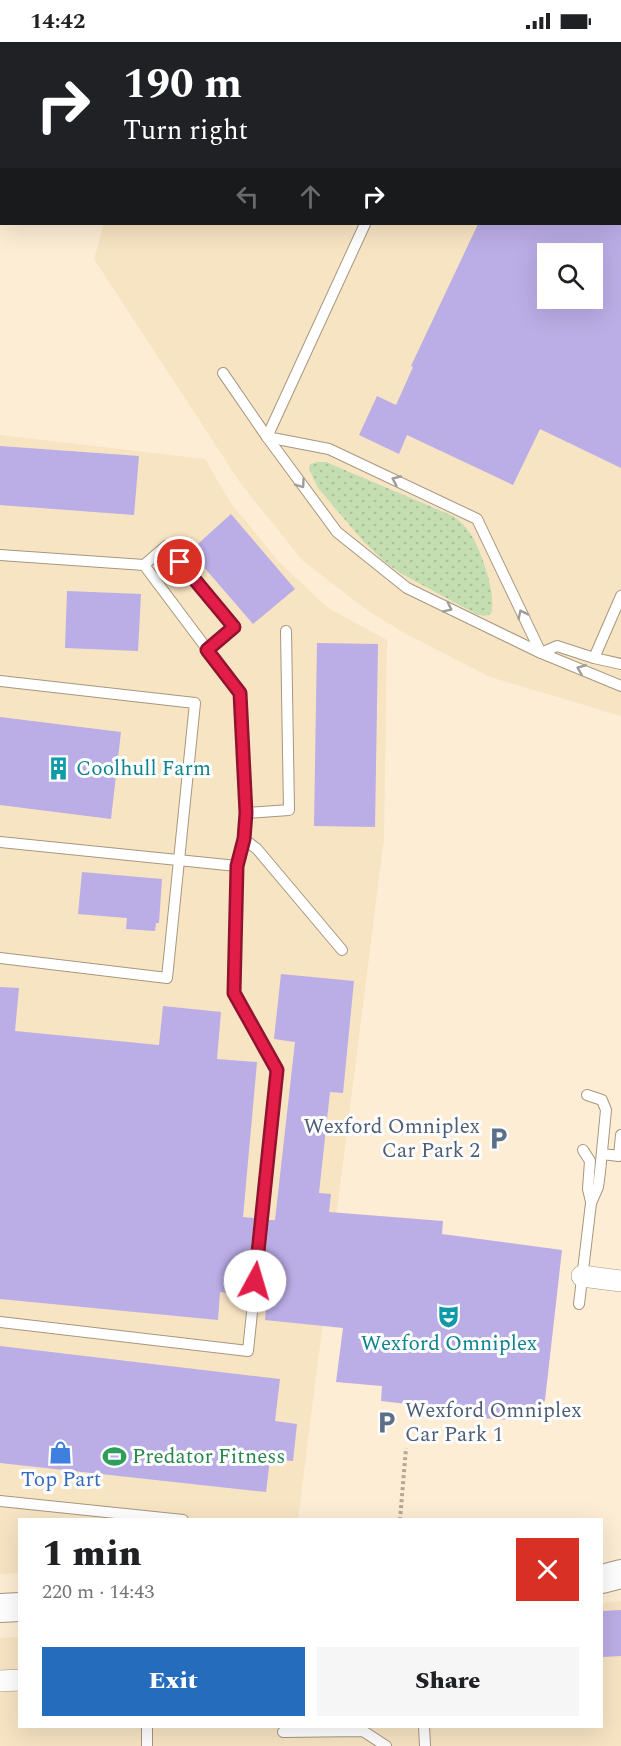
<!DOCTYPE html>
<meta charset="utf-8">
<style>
body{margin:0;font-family:Spectral,serif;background:#f6f6f6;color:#202124;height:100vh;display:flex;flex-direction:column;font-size:22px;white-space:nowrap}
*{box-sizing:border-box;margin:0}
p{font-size:20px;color:#757577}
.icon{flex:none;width:33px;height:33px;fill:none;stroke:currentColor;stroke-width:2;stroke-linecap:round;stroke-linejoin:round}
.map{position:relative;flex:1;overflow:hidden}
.side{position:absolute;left:18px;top:1476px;width:585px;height:210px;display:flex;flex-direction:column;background:#fff;border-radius:0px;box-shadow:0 6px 24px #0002}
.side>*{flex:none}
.guide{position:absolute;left:0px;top:0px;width:621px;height:183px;box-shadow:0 6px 24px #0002;background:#202124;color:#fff;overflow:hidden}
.fabs{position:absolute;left:537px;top:201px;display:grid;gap:12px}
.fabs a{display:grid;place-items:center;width:66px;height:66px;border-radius:0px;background:#fff;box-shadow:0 6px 24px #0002;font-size:30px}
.pin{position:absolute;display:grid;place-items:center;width:51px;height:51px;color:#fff;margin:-26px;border:3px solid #fff;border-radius:50%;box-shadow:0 2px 6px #0007}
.me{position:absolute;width:66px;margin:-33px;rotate:6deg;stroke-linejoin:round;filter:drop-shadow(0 0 4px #0008)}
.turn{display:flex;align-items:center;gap:21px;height:126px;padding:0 24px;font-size:27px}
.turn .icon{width:78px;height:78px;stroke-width:2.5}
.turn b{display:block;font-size:42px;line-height:51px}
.lanes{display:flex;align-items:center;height:57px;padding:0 24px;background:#0003;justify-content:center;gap:30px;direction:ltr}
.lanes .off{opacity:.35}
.round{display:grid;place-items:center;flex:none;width:63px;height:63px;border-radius:0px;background:#f6f6f6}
.summary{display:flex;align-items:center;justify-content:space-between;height:102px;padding:0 24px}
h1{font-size:36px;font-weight:800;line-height:45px}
.action{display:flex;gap:12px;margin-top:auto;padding:12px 24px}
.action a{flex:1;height:69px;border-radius:0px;background:#256cbd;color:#fff;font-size:24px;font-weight:800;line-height:69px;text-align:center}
.action a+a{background:#f6f6f6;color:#202124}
.status{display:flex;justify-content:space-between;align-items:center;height:42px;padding:0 30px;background:#fff;direction:ltr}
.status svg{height:16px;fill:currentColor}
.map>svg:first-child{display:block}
</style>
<div class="status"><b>14:42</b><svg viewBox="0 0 49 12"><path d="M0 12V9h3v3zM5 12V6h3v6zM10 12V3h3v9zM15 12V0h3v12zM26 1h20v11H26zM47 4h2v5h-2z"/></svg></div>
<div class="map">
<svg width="621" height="1704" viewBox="0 0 621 1704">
<defs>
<pattern id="grass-dots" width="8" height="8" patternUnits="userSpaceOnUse" patternTransform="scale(1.5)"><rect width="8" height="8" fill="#c5deb1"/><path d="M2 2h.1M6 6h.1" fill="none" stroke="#aabf99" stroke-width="1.8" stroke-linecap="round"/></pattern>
</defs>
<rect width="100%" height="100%" fill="#fdedd4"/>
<!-- built -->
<g fill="#f7e4c3" fill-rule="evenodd">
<rect x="155" y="0" width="382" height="1"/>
<path d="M620 116 621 117V674L490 635 406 592 367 568 303 519 241 442 94 217 104 182H620ZM548 212H592V256H548Z"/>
<polygon points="0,393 205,417 230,460 279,520 328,566 387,598 384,797 298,1477 20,1478 19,1531 0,1532"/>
<polygon points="621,1559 621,1704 0,1704 0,1596 19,1595 20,1684 602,1684 602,1561"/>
</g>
<!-- grass -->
<path fill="url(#grass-dots)" d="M317 420H326L453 474C460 479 465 484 470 491 481 508 497 553 491 572L484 574 476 572 402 532 386 521 363 499 318 446 309 427 310 422Z"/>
<!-- building -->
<g fill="#bbade6" fill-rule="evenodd">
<path d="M478 182H621V426L540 387 513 443 407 393 399 412 359 393 377 354 396 363 413 325 411 324ZM548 212H592V256H548Z"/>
<polygon points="0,404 139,414 134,473 0,463"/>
<polygon points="231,472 295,547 253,582 190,509"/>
<polygon points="67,549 141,552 138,609 65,606"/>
<polygon points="317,601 378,602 375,785 314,784"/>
<polygon points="0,675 121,690 111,777 0,763"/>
<polygon points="82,830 162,837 159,881 156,881 155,889 126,887 127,876 78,872"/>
<polygon points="281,932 354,939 343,1051 330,1050 319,1151 331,1152 329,1170 443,1179 442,1192 562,1208 545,1358 539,1371 529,1376 510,1378 483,1376 484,1371 381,1359 382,1344 336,1340 343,1286 265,1278 267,1255 261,1255 269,1178 275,1178 295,1000 274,997"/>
<polygon points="0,945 19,946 15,989 159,1003 163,964 221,970 217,1017 257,1020 243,1175 254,1176 246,1253 220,1250 218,1278 0,1257"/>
<polygon points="0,1304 280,1337 275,1379 297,1382 293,1419 270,1417 266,1450 0,1421"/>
<polygon points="621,1568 621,1614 602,1615 602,1569"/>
</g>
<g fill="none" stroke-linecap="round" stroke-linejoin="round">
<defs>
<g id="lane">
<polyline points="223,331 267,395 337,490 407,546 541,611 621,644"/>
<polyline points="267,395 329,407 477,477 541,611 557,604 594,616 621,622"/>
<polyline points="267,395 365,182"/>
<polyline points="0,513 144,523 240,651 246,771 244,797 237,824 234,951 277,1028 248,1309 0,1280"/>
<polyline points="144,523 166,504 234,585 207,607"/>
<polyline points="594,616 621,554"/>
<polyline points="0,639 195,661 167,936 0,916"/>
<polyline points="246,771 289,768 286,589"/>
<polyline points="244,797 257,807 342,908"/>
<polyline points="0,800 237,824"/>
<polyline points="583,1108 590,1119 588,1147 591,1160"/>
<polyline points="602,1112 619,1114 621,1093"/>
<polyline points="579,1262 591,1161 598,1145 600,1130 606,1068 602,1058 587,1053"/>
<polyline points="0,1459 183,1478"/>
<polyline points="147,1684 147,1704"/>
<polyline points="424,1684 425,1704"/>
<polyline points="283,1690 363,1689 386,1704"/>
</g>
<g id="street">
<polyline points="582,1234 621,1239"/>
<polyline points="0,1639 20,1638"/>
</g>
<g id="secondary">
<polyline points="602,1537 621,1532"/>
<polyline points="0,1566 20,1565"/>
</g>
</defs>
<!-- lane casing -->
<use href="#lane" stroke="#a6977f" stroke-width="12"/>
<!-- street casing -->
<use href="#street" stroke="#a6977f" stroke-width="22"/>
<!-- secondary casing -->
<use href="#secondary" stroke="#a6977f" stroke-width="30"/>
<!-- path -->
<polyline stroke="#b4a895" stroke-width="4" stroke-dasharray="3 3" stroke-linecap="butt" points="400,1478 406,1406"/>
<!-- lane -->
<use href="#lane" stroke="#fff" stroke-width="10"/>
<!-- street -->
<use href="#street" stroke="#fff" stroke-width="21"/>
<!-- secondary -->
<use href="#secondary" stroke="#fff" stroke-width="28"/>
</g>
<!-- one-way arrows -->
<defs><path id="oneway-chevron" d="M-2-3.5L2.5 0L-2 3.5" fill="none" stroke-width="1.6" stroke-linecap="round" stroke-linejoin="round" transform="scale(1.5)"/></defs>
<g stroke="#a09c98">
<use href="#oneway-chevron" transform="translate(396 438) rotate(-155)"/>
<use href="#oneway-chevron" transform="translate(301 442) rotate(54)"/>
<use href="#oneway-chevron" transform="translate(448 566) rotate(26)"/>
<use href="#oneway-chevron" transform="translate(522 572) rotate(-116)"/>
<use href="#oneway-chevron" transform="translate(581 627) rotate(-158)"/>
</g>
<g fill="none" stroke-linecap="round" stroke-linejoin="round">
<defs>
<polyline id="route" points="180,520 234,585 207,608 240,651 246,771 244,797 237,824 234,951 277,1028 255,1239"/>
</defs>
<!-- route casing -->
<use href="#route" stroke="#92132f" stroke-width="15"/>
<!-- route -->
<use href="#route" stroke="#e11d48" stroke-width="10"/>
</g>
<!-- icons -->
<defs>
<symbol id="building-bare" viewBox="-9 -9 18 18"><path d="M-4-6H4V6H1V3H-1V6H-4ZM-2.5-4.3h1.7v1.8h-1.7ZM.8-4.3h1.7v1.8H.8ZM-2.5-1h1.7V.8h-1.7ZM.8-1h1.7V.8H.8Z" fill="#0f9aa8" stroke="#fdfdfd" stroke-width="2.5" paint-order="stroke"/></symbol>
<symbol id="parking-bare" viewBox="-9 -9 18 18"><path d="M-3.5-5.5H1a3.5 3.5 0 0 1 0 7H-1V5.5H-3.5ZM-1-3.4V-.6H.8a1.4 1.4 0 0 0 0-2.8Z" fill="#5c6f8a" stroke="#fdfdfd" stroke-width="2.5" paint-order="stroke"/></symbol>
<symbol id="theatre-bare" viewBox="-9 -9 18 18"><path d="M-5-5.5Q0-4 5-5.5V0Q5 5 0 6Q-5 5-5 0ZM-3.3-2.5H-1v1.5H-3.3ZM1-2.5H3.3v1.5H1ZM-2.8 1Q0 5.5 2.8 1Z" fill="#0f9aa8" stroke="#fdfdfd" stroke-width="2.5" paint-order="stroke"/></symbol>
<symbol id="shop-bare" viewBox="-9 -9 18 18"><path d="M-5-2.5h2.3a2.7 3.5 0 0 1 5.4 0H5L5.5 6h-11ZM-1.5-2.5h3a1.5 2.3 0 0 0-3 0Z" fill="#3f7fe0" stroke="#fdfdfd" stroke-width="2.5" paint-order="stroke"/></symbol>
<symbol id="stadium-bare" viewBox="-9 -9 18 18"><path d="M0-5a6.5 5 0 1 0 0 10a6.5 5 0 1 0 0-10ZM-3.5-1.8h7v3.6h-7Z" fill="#2e9e5b" stroke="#fdfdfd" stroke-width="2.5" paint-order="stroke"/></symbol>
</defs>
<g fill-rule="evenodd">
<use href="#building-bare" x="42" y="710" width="33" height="33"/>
<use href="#parking-bare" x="482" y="1080" width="33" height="33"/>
<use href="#theatre-bare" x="432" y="1258" width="33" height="33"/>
<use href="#parking-bare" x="370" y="1364" width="33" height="33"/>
<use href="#shop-bare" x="44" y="1394" width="33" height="33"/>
<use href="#stadium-bare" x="98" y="1398" width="33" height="33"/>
</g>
<g text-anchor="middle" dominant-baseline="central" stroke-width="6" stroke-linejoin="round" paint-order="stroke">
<!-- culture labels -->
<g font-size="21" fill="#0d838f" stroke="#fdfdfd" text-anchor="start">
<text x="76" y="727">Coolhull Farm</text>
<text x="449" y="1302" text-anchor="middle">Wexford Omniplex</text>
</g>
<!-- service labels -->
<g font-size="21" fill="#4e5e75" stroke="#fdfdfd" text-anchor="end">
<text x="480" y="1085">Wexford Omniplex<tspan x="480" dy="24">Car Park 2</tspan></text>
<text x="405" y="1369" text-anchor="start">Wexford Omniplex<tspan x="405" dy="24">Car Park 1</tspan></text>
</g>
<!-- leisure labels -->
<g font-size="21" fill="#27864d" stroke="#fdfdfd" text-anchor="start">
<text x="132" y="1415">Predator Fitness</text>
</g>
<!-- shop labels -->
<g font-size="21" fill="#366cbe" stroke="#fdfdfd">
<text x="61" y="1438">Top Part</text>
</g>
</g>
</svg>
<div class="fabs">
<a><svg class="icon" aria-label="search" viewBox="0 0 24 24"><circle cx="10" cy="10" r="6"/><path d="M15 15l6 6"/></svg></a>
</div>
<div class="pin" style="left:180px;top:520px;background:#d93025"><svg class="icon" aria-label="arrive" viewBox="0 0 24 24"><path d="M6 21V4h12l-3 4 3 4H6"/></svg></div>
<svg class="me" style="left:255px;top:1239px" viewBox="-20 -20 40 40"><circle r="19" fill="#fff"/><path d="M0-13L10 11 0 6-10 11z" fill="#e11d48"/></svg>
<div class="guide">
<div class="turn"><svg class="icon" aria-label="right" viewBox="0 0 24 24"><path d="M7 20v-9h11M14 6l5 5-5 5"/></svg><div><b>190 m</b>Turn right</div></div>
<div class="lanes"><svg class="icon off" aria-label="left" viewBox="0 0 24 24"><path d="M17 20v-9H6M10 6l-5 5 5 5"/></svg><svg class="icon off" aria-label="ahead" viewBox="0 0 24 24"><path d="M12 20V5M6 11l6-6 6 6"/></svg><svg class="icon" aria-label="right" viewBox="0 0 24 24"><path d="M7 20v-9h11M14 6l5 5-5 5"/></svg></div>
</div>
<section class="side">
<div class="summary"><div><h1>1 min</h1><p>220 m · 14:43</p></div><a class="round" style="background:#d93025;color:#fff"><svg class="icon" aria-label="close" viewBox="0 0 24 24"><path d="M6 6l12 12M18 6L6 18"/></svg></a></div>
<div class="action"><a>Exit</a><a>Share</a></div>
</section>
</div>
